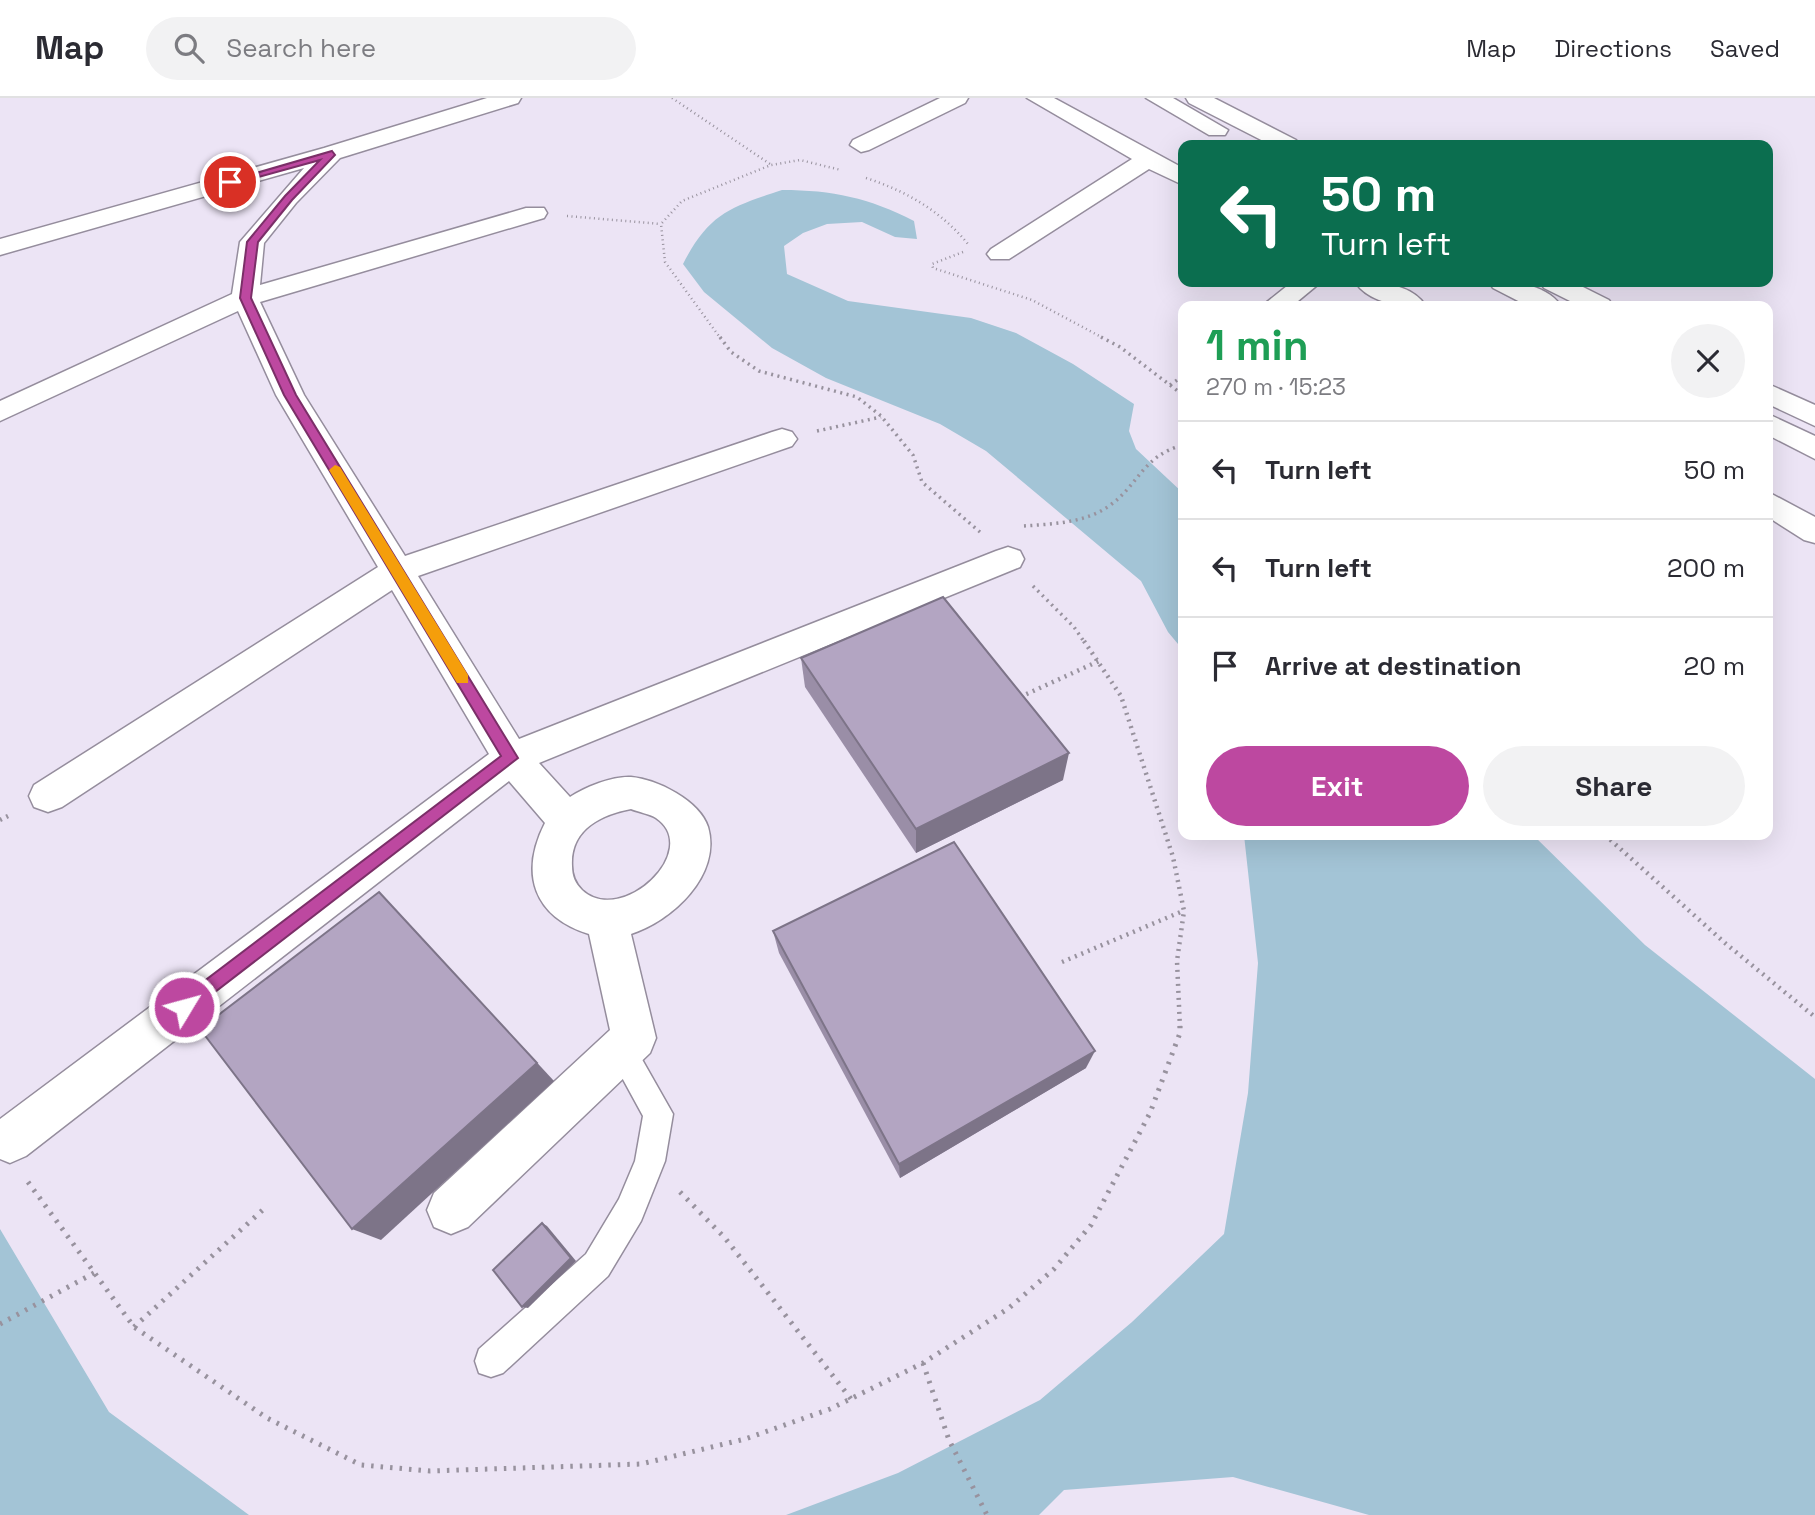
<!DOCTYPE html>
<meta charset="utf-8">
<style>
body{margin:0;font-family:"Space Grotesk",sans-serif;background:#f2f2f3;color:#2b2b33;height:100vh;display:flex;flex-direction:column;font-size:26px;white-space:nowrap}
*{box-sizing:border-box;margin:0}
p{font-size:23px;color:#7c7c81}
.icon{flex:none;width:38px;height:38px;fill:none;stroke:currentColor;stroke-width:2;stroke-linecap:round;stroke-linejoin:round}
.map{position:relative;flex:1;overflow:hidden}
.drawer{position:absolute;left:1178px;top:203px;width:595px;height:539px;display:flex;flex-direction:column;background:#fff;border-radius:14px;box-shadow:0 7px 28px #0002}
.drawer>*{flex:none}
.banner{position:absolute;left:1178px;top:42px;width:595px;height:147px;border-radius:14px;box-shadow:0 7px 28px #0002;background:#0b6e4f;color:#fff;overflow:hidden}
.pin{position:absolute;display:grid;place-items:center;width:60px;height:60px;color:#fff;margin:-30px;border:4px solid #fff;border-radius:50%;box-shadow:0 2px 7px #0007}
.me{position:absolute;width:77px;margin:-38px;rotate:53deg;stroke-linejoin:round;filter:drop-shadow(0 0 5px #0008)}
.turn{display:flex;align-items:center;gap:24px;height:147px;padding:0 28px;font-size:32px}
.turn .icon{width:91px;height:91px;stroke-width:2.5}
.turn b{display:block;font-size:49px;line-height:60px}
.round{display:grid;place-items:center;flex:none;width:74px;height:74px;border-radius:37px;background:#f2f2f3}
.head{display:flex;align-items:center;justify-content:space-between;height:119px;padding:0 28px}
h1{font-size:42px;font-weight:600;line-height:52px;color:#1e9e55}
.primary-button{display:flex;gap:14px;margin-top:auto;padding:14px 28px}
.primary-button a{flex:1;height:80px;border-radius:42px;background:#bd48a0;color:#fff;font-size:28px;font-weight:600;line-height:80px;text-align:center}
.primary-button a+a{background:#f2f2f3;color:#2b2b33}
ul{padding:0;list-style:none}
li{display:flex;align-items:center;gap:21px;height:98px;padding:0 28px;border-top:2px solid #e1e1e2}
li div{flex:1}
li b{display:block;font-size:26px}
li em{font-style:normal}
header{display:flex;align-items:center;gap:42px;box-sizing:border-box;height:98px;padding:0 35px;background:#fff;border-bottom:2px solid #e1e1e2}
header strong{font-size:33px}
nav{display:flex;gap:38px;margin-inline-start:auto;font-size:24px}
.search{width:490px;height:63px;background:#f2f2f3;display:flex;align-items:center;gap:18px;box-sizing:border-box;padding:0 24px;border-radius:38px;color:#7c7c81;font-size:26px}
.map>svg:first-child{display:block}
</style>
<header>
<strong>Map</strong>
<div class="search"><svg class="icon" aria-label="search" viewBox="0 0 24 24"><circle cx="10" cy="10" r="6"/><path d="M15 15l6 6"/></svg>Search here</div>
<nav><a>Map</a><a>Directions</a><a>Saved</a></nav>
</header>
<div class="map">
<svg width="1815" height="1417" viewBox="0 0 1815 1417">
<rect width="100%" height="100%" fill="#ece4f5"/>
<!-- water -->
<g fill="#a3c4d6">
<path d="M782 92C833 92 869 100 914 123L917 141 895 139 862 124 827 126 803 135 784 148 787 176 848 203 971 220 1016 235 1073 266 1134 306 1129 333 1136 351 1183 395V552L1168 534 1141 483 986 353 940 326 826 280 772 250 704 194 683 166C709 115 731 109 782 92Z"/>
<polygon points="1244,737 1533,737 1645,847 1815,981 1815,1417 1369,1417 1233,1379 1064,1392 1039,1417 786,1417 898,1375 1040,1302 1132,1224 1224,1136 1248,995 1258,865"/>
<polygon points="0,1131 109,1314 249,1417 0,1417"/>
</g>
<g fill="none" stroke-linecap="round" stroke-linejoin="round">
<defs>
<polygon id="lane" points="621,938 631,942 673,1016 665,1063 641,1123 608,1178 503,1275 491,1279 479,1275 475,1263 479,1251 586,1156 619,1101 635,1063 643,1018 607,952 611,942"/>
<g id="street">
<path d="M487 0H521L518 5 340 60 296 105 264 145 260 187 526 110H544L547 115 544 120 260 204 304 297 405 458 772 334 782 331 792 334 797 341 792 348 418 478 519 641 996 453 1008 449 1020 453 1024 461 1020 469 539 665 570 699C585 689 612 678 631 679 657 681 700 703 708 729 722 777 672 823 631 836L656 940 650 955 468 1129 451 1136 434 1129 427 1112 434 1095 610 932 589 836C534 819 519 776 545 725L509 683 26 1058 10 1065 0 1061V1021L489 656 392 492 62 709 48 714 34 709 29 698 34 687 378 469 276 297 238 213 0 323V303L232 196 240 144 304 70 0 157V141L324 50ZM631 711C638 714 650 716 656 720 703 752 622 829 582 792 575 785 572 778 572 768 570 732 600 717 631 711Z"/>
<polygon points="940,0 968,0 965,5 869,52 861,54 850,47 853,42"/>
<polygon points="1027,0 1054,0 1183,70 1183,87 1149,71 1009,161 991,161 987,156 991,151 1132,61"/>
<polygon points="1146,0 1173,0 1228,32 1225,37 1209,37"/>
<polygon points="1186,0 1214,0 1296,42 1299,47 1271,47 1189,5"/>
<polygon points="1292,184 1321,184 1292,208 1262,208"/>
<path d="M1355 184C1379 183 1411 186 1426 208 1402 209 1370 206 1355 184Z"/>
<path d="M1489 184C1513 183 1546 186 1561 208H1528L1493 190Z"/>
<polygon points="1540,184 1573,184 1609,202 1613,208 1580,208 1544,190"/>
<polygon points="1768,286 1815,307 1815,328 1768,306"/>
<polygon points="1768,316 1815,338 1815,361 1768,337"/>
<polygon points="1768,394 1815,419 1815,445 1804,442 1768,419"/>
</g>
</defs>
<!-- lane casing -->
<use href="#lane" stroke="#958d9d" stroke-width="3"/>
<!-- street casing -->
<use href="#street" stroke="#958d9d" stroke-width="3"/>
<!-- path-far3 -->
<g stroke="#98929e" stroke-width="2.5" stroke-dasharray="1 3.5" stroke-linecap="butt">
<polyline points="672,0 770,66"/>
<path d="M866 80C906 93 941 113 968 146"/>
<polyline points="567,118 661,126"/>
<polyline points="963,154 932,166 933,170 1032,202 1105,241"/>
<polyline points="721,241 665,164 661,126 682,103 771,67 800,62 841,72"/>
</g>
<!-- path-far2 -->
<g stroke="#98929e" stroke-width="3.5" stroke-dasharray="2 4.5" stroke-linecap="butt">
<polyline points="720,239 731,254 759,273 857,299 881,318 913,357 922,384 980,434"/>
<polyline points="1101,239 1120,249 1183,297"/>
<polyline points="1170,287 1183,278"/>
<polyline points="817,333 881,319"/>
<path d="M1024 428C1052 426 1085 425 1109 408 1139 387 1142 358 1183 347"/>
<polyline points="1033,488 1074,529 1085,545"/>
</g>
<!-- path-far1 -->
<g stroke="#98929e" stroke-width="4.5" stroke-dasharray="2 5" stroke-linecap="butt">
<polyline points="1084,543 1121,598 1173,759 1184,813 1177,863 1180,930"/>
<polyline points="1020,599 1099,563"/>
<polyline points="0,722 12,716"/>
<polyline points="1605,737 1725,845 1815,919"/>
<polyline points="1062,864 1183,813"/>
</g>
<!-- path -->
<g stroke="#98929e" stroke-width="5" stroke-dasharray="2.5 7" stroke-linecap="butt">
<polyline points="28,1084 134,1229 267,1320 361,1367 430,1373 641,1366 745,1341 830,1311 923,1265 1009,1210 1054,1171 1091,1127 1150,1015 1180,935 1180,928"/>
<polyline points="680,1094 725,1140 851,1301"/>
<polyline points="0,1226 94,1175"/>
<polyline points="134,1229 266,1109"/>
<polyline points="923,1265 949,1342 987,1417"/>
</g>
<!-- lane -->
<use href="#lane" fill="#fff" fill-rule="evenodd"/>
<!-- street -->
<use href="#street" fill="#fff" fill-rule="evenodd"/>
</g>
<!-- wall -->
<g fill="#9a8ea7">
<polygon points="801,560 1063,682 916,755 805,589"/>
<polygon points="773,833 1086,970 900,1080 779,855"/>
</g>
<!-- shaded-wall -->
<g fill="#7d7488">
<polygon points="1069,655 1063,682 916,755 916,731"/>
<polygon points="379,794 554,983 381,1142 352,1131"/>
<polygon points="1095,953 1086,970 900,1080 899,1066"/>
<polygon points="542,1125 547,1128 576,1163 528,1210 522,1209"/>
</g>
<!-- building -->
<g fill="#b3a5c2" stroke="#7d7488" stroke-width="2">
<polygon points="943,499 1069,655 916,731 801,560"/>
<polygon points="954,744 1095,953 899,1066 773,833"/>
<polygon points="379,794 537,965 352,1131 200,931"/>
<polygon points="542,1125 571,1160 522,1209 493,1172"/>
</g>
<!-- route -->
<polygon fill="#bd48a0" stroke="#7b2f68" stroke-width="2" points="332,53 335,57 292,102 258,144 251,200 296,297 518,660 184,918 178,916 175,909 178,903 501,658 284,297 240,200 247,144 285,98 320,62 230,87 225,84"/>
<!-- slow -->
<polygon fill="#f59e0b" points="335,367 340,369 468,577 468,585 457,585 329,372"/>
</svg>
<div class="pin" style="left:230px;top:84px;background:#d93025"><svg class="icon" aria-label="arrive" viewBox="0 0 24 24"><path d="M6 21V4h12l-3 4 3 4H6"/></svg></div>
<svg class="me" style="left:184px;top:909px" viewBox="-20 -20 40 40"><circle r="17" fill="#bd48a0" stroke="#fff" stroke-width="3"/><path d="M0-11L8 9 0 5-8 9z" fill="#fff"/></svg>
<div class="banner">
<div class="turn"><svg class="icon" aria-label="left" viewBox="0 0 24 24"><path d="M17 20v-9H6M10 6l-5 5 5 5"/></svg><div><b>50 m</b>Turn left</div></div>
</div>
<section class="drawer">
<div class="head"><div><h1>1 min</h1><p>270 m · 15:23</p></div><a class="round"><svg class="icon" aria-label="close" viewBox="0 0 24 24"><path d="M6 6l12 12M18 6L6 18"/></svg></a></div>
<ul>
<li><svg class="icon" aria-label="left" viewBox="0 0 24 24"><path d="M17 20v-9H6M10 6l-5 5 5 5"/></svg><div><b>Turn left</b></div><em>50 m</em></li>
<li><svg class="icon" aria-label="left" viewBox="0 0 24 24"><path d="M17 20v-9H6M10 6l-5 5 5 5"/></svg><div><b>Turn left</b></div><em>200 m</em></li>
<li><svg class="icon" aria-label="arrive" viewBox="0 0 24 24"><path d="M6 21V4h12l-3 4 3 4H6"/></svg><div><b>Arrive at destination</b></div><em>20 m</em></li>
</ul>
<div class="primary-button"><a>Exit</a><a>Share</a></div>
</section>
</div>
